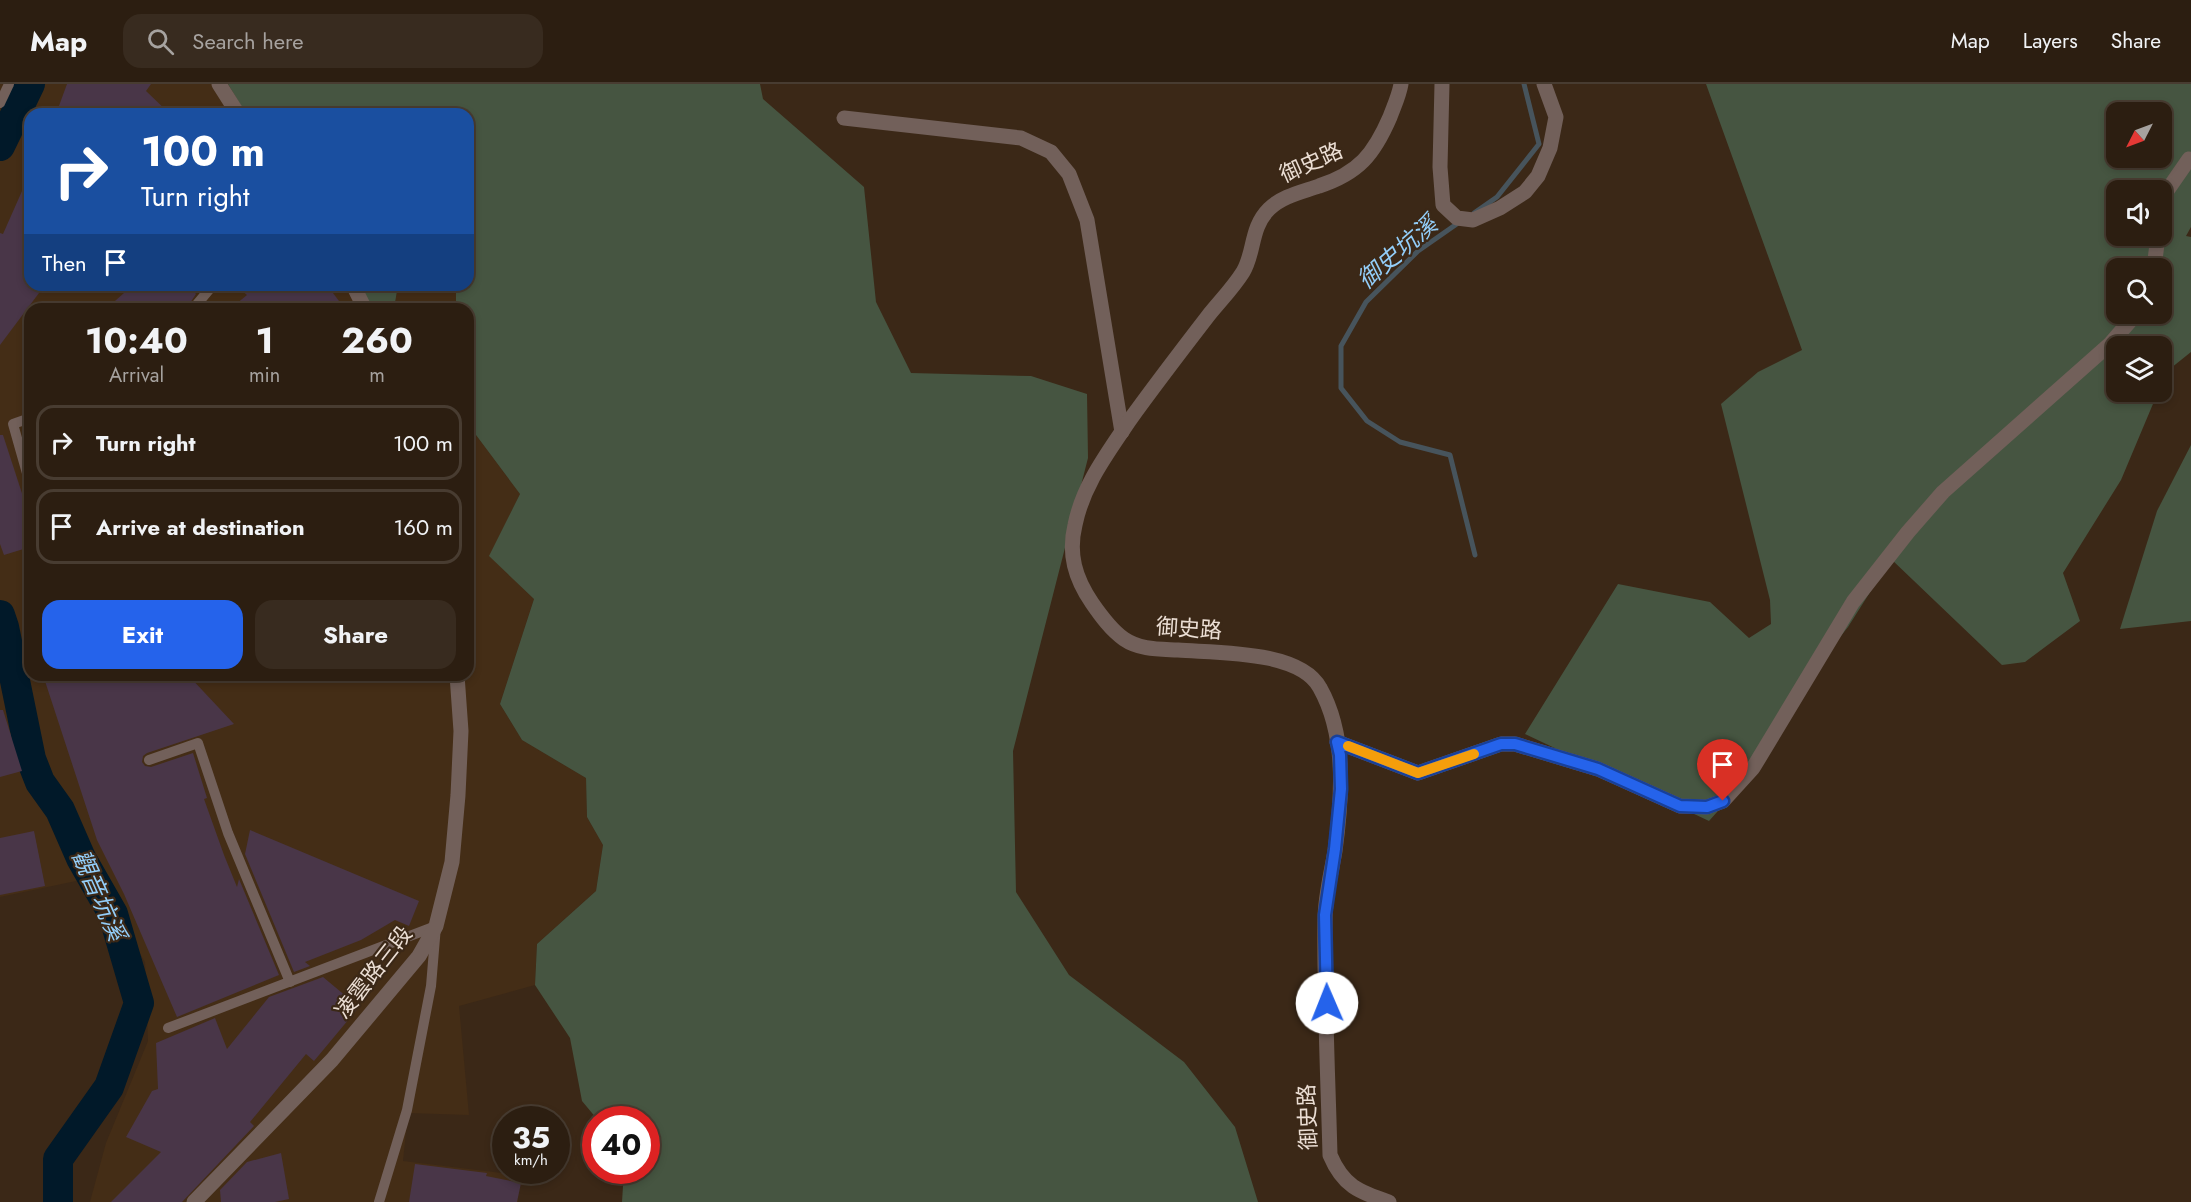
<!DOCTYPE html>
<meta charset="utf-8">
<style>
body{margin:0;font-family:Jost,"Noto Sans TC",sans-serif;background:#382b1f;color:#f1f3f6;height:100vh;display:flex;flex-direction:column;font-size:22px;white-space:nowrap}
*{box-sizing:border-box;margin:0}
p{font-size:20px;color:#a6a29f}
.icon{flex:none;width:33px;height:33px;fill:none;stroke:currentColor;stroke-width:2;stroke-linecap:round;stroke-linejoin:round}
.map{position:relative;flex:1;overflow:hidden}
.side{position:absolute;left:24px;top:219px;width:450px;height:378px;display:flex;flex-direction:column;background:#2c1e11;border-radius:18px;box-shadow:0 3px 9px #0003,0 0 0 2px #483c31}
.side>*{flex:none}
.hud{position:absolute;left:24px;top:24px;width:450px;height:183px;border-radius:18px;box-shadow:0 3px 9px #0003,0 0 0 2px #483c31;background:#1a4fa0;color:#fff;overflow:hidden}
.needle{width:39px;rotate:228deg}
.buttons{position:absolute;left:2106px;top:18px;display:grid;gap:12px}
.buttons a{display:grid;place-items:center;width:66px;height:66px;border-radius:12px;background:#2c1e11;box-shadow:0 3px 9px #0003,0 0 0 2px #483c31;font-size:30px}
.speed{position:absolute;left:492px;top:1022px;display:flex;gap:12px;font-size:30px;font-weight:700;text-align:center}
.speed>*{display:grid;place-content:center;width:78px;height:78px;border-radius:50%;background:#2c1e11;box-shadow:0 3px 9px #0003,0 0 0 2px #483c31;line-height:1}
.speed small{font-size:15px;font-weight:400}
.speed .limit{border:9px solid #d22;background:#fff;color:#111}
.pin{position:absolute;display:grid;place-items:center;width:51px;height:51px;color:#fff;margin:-62px -26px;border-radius:50% 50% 50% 0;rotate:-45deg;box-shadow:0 0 6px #0007}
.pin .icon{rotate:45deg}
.me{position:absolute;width:66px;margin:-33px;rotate:359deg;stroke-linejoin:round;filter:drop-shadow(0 0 4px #0008)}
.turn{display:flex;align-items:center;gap:21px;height:126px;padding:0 18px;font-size:27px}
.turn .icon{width:78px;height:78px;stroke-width:2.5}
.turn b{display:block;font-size:42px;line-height:51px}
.then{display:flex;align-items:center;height:57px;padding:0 18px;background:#0003;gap:12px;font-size:22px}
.eta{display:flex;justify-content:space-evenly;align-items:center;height:102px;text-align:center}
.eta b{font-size:36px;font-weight:700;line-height:42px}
.button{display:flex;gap:12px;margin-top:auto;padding:12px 18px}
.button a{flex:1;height:69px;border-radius:18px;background:#2563eb;color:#fff;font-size:24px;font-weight:700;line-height:69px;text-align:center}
.button a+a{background:#382b1f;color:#f1f3f6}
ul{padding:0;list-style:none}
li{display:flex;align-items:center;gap:18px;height:75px;margin:0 12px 9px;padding:0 6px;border:3px solid #483c31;border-radius:18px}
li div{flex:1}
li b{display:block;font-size:22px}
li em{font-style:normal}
header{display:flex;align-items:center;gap:36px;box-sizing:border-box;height:84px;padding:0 30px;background:#2c1e11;border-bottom:2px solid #483c31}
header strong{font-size:28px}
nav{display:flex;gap:33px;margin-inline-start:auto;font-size:21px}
.search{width:420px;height:54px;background:#382b1f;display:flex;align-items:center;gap:15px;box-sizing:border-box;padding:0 21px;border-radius:18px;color:#a6a29f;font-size:22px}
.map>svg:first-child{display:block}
</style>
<header>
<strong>Map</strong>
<div class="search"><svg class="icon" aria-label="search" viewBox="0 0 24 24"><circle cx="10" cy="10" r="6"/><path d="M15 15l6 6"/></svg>Search here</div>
<nav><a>Map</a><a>Layers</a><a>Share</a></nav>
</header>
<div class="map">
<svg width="2191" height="1118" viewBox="0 0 2191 1118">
<rect width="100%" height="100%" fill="#3b2817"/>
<!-- built -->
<g fill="#442d16">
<polygon points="0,0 228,0 246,30 30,30 30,201 350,201 362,220 375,225 30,225 30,591 468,591 468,324 476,351 520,410 490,472 534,515 500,620 522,656 586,694 587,733 603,761 596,807 537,860 535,901 459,922 469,1031 408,1029 403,1077 510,1090 518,1118 90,1118 106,1059 148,957 145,878 95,793 0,813"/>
<polygon points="398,201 456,201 456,225 394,225"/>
</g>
<!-- green -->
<g fill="#465541" fill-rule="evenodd">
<polygon points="228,0 760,0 763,15 864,103 876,218 911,289 1031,292 1087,310 1088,374 1013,667 1016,808 1069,891 1184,978 1235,1043 1258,1118 622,1118 624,1086 646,1086 646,1035 597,1035 582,1017 570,954 535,901 537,860 596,807 603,761 587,733 586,694 522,656 500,620 534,515 489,472 520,410 476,351 468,324 468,225 456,225 456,201 468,201 468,145 473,121 468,117 468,30 246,30"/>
<path d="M1706 0H2191V143L2186 152 2191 153V268L2166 288 2162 299V262H2116V308H2158L2121 396 2063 489 2080 537 2025 578 2002 581 1891 475 1848 543 1802 601 1743 699 1709 737 1525 650 1618 500 1710 518 1749 554 1771 540 1770 516 1721 320 1758 288 1802 266ZM2116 28H2162V74H2116ZM2116 106H2162V152H2116ZM2116 184H2162V230H2116Z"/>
<path d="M350 201H398L394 225C368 225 364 223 350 201Z"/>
<polygon points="2191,361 2191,537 2120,545 2157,427"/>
</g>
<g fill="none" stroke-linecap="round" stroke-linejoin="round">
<!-- stream -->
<g stroke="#47545c" stroke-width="5">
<polyline points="1474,129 1497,113 1539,60 1524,0"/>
<polyline points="1461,137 1418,167 1366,218 1341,262 1341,304 1367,337 1400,358 1450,371 1475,471"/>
</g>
<!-- river -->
<g stroke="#011929" stroke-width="30">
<polyline points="0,62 30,0"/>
<polyline points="0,531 4,543 31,675 40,698 60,726 81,774 113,830 139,919 109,1003 58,1075 58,1118"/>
</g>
</g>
<!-- building -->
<g fill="#493648">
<polygon points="67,0 151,0 146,7 170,30 56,30"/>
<polygon points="30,89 30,201 45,201 0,261 0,149 3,150"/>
<polygon points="133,201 189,201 196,210 186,225 106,225"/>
<polygon points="235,201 327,201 345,225 230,225 247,211"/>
<polygon points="0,351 3,351 30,434 30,463 4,471 0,460"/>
<polygon points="43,591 188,591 234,640 147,669 143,672 142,678 145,682 151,683 193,669 207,714 204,715 224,771 237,803 239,795 279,891 177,933 124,810 97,756"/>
<polygon points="0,626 3,626 22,687 0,693"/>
<polygon points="250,746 419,817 409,842 395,836 361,856 305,878 310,882 294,888 245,770"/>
<polygon points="34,747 45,802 0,811 0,754"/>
<polygon points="323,893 359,923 314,977 306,970 250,1038 254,1042 182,1118 111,1118 161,1068 126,1053 152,1007 158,1005 156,959 215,934 227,965 269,913"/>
<polygon points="281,1069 289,1115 275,1118 221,1118 220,1106 247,1078"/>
<polygon points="415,1080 487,1089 486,1092 521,1099 517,1118 409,1118"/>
</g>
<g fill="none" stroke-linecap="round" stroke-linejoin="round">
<!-- service -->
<g stroke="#72605a" stroke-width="10">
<polyline points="0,19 9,0"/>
<polyline points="193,225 213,201"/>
<polyline points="30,334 13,340 30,400"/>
<polyline points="149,676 198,659 228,749 290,898"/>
<polyline points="168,944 436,842 431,902 407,1026 379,1118"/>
</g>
<!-- minor -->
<g stroke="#72605a" stroke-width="15">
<polyline points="844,34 1021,54 1051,68 1069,90 1087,136 1122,348"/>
<polyline points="2162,119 2162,114 2189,75"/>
<polyline points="2154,184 2158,152"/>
<polyline points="1337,658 1418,689 1501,660 1515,660 1598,685 1680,722 1707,723 1723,717 1753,684 1853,518 1908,448 1943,408 2111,259 2136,230"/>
</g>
<!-- tertiary -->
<g stroke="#72605a" stroke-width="15">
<polyline points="219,0 238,30"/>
<polyline points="1442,0 1440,83 1443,121 1457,134 1473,136 1500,124 1525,108 1538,92 1550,64 1556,33 1544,0"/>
<polyline points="353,201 365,225"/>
<polyline points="194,1118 332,976 419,872 436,842 452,778 458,711 461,647 457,591"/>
<path d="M1389 1118C1359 1108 1343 1102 1330 1071 1328 993 1324 914 1325 836 1325 813 1331 790 1335 767 1342 715 1347 652 1320 604 1300 566 1215 569 1178 566 1160 565 1140 566 1124 555 1111 546 1101 532 1092 519 1075 494 1068 470 1075 441 1083 401 1107 370 1129 337 1155 301 1181 267 1208 232 1220 217 1233 204 1243 188 1255 168 1250 144 1269 125 1282 112 1302 108 1319 102 1359 89 1374 70 1390 33 1394 22 1399 12 1401 0"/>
</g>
</g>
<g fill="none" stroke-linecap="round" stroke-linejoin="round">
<defs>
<polyline id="route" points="1327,919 1325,831 1335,765 1341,705 1340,671 1337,658 1418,689 1501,660 1515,660 1598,685 1680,722 1707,723 1723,717"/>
</defs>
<!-- route casing -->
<use href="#route" stroke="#184099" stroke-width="15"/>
<!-- route -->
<use href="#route" stroke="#2563eb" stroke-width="10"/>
<!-- slow -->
<polyline stroke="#f59e0b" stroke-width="10" points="1348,662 1418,689 1474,670"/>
</g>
<g text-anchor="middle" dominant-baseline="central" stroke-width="4.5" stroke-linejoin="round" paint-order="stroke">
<!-- street labels -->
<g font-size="22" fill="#ebded4" stroke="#3b2817">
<text transform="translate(1311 78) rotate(-24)">御史路</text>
<text transform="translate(1189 544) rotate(4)">御史路</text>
<text transform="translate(373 888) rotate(-52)">凌雲路三段</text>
<text transform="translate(1307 1033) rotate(-92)">御史路</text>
</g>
<!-- water labels -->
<g font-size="24" font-style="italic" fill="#93cef9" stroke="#3b2817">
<text transform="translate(1397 168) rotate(-41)">御史坑溪</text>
<text transform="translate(99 811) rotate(66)">觀音坑溪</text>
</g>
</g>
</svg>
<div class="buttons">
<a><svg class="needle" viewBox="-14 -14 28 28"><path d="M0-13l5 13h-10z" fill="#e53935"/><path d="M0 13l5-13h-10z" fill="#a6a29f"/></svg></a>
<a><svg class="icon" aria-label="sound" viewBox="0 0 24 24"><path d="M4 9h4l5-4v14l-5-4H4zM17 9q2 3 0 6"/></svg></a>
<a><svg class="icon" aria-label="search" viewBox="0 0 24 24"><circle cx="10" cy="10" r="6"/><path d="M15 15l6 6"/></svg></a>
<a><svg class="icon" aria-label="layers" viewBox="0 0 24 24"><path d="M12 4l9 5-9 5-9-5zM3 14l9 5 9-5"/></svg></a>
</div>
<div class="speed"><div>35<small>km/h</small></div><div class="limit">40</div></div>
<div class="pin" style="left:1723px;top:717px;background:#d93025"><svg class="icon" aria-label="arrive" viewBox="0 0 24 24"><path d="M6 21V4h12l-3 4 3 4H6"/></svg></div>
<svg class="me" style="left:1327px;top:919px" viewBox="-20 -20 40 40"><circle r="19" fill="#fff"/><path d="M0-13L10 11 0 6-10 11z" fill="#2563eb"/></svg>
<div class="hud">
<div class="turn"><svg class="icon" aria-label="right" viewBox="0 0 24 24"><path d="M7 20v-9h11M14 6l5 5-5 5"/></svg><div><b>100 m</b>Turn right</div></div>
<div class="then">Then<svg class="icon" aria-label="arrive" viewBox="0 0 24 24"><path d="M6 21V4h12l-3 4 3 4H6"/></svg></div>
</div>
<section class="side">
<div class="eta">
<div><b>10:40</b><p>Arrival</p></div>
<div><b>1</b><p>min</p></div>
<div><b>260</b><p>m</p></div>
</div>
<ul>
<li><svg class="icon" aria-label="right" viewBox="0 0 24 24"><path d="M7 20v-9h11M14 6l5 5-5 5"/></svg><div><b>Turn right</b></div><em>100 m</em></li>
<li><svg class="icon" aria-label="arrive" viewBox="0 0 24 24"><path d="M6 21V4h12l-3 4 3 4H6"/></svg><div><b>Arrive at destination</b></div><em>160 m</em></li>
</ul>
<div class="button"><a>Exit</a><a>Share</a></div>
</section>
</div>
